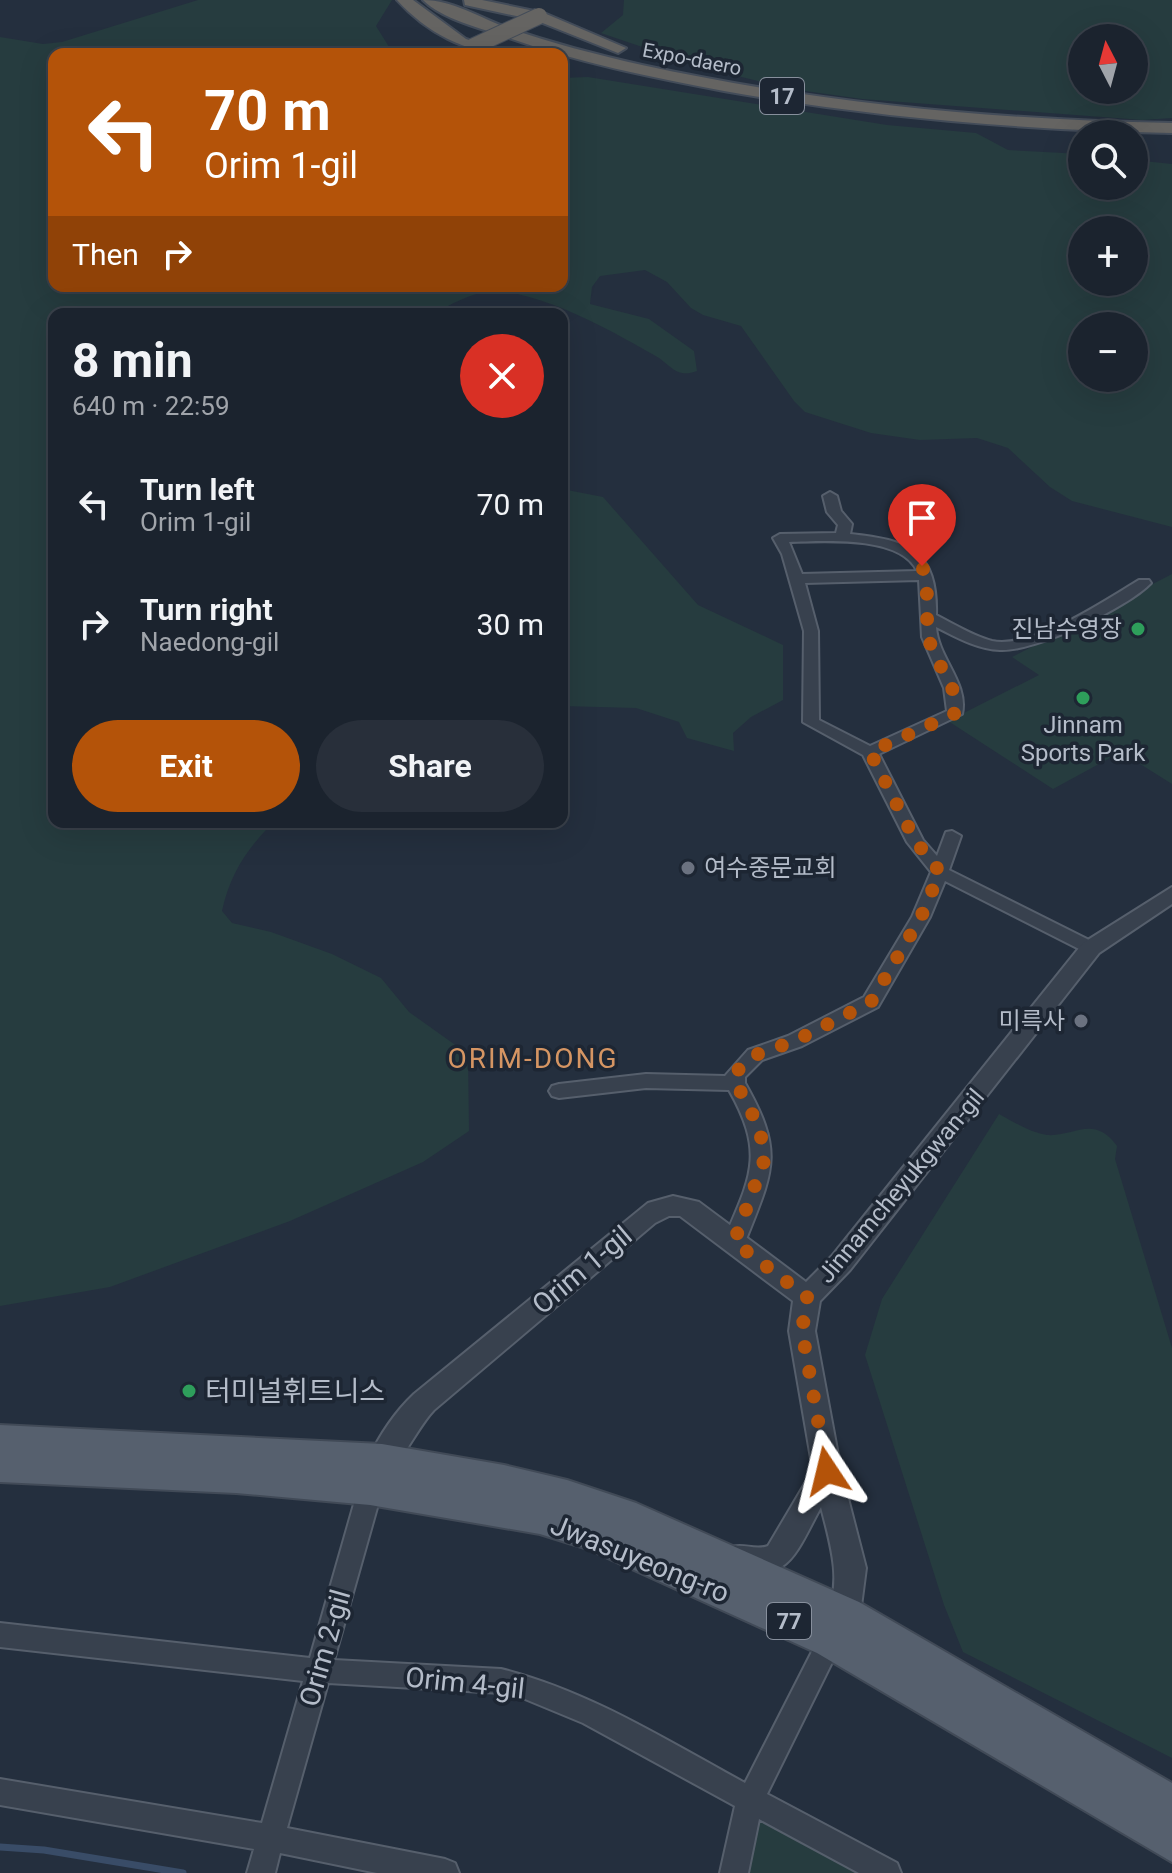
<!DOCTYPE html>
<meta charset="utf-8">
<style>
body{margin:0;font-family:Roboto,"Noto Sans KR",sans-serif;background:#282f3a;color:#f1f3f6;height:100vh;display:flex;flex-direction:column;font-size:30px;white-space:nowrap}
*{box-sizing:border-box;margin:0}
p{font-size:26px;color:#a0a4aa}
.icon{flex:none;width:44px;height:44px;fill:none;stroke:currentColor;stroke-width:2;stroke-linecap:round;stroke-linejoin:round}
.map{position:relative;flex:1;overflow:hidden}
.side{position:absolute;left:48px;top:308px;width:520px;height:520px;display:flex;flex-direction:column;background:#1b232e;border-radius:16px;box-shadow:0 8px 32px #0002,0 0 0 2px #39404a}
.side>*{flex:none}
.top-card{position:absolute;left:48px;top:48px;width:520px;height:244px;border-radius:16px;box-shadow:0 8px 32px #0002,0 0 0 2px #39404a;background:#b45309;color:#fff;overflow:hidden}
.needle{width:52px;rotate:354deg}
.buttons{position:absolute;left:1068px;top:24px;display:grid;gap:16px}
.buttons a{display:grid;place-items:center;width:80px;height:80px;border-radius:50%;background:#1b232e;box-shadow:0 8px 32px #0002,0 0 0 2px #39404a;font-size:40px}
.pin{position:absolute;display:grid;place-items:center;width:68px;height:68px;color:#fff;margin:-82px -34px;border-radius:50% 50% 50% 0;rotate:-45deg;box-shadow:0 0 8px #0007}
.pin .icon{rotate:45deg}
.me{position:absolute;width:88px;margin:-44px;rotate:350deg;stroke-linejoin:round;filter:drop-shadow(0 0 6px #0008)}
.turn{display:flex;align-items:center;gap:28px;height:168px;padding:0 24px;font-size:36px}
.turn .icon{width:104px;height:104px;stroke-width:2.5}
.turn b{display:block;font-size:56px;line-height:68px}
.then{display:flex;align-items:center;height:76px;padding:0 24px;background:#0003;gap:16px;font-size:30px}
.round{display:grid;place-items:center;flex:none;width:84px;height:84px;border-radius:42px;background:#282f3a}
.overview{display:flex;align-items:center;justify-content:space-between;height:136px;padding:0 24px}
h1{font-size:48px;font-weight:700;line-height:60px}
.primary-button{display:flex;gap:16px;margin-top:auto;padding:16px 24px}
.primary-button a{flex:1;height:92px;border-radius:48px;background:#b45309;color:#fff;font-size:32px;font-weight:700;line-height:92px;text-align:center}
.primary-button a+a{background:#282f3a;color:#f1f3f6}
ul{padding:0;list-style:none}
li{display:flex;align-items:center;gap:24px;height:120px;padding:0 24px}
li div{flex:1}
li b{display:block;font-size:30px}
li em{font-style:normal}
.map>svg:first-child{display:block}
</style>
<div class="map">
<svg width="1172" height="1873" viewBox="0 0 1172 1873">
<rect width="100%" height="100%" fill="#242f3e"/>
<!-- green -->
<g fill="#263c3f" fill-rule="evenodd">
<path d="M198 0H392L376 26 391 50 400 54H54V286H562V78L588 77 887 125 976 133 1008 150 1082 154V186H1134V160L1172 164V527L1072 501 1050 487 1008 448 977 438 920 440 871 433 805 412 794 401 741 326 703 315 691 308 667 282 645 270 600 276 592 287 590 304 649 319 694 351 697 371C675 379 671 364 654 355 614 332 533 286 486 292 470 294 448 305 435 314H54V822H274C247 848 230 874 222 911L232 923 271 932 332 954 381 978 409 1012 468 1054 469 1131 423 1162 290 1221 110 1287 0 1306V37L43 44 62 42ZM1134 230V282H1082V230ZM1134 326V378H1082V326Z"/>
<path d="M624 0H1172V118L1142 120 862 99 791 89 701 67 601 33 623 15ZM1082 38H1134V90H1082Z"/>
<polygon points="562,489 603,497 698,605 783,645 783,700 751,717 733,733 734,751 687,738 679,722 636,708 562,706"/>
<polygon points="1172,574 1172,784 1121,752 1053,789 948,721 1039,675 1012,657"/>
<path d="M999 1114C1014 1122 1031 1133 1047 1135 1075 1137 1093 1114 1117 1146L1115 1159 1172 1348V1758L963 1652 944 1605 865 1355 882 1299Z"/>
<polygon points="763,1817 863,1873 740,1873 750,1823"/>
</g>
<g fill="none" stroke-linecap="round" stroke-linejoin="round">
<!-- stream -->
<polyline stroke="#394c67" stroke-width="7" points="0,1847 44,1850 183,1873"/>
<defs>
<g id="minor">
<path d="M830 492 837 496 841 511 852 524 850 534C908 540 938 550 936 615 954 624 973 636 992 641 1034 649 1104 601 1139 580H1149L1151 583C1127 608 1035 652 1000 650 977 649 956 637 936 627 938 658 969 683 962 714L879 754 923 840 937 856 946 832 952 831 961 836 949 870 1097 944 1100 948 1091 954 1085 952 945 881 930 917 878 1007 802 1046 762 1060 745 1077V1083C785 1153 773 1171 745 1242L741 1248 734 1250 727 1248 723 1242C750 1178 766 1155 729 1090L646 1088 559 1098 552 1096 549 1091 552 1086 559 1084 646 1074 725 1076 748 1050 788 1036 864 997 912 917 931 872 907 842 863 755 803 722 804 631 782 554 773 538 780 534 836 533 838 525 827 512 823 496ZM789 542C822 541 901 535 917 571L802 574ZM919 580 922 637 944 688 947 711 870 746 819 720 818 631 805 583Z"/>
<path d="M372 1473 380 1476 384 1483 334 1660 501 1669C589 1691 666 1740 745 1783L822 1632 831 1628 840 1632 843 1640 767 1794 897 1863 901 1873H859L759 1819 748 1873H720L735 1806 583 1723 525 1699 501 1693 328 1683 287 1828 445 1859 455 1863 459 1873H377L280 1853 275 1873H247L254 1849 0 1805V1779L262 1823 303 1681 0 1647V1623L310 1658 360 1483 364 1476Z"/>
</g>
<path id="tertiary" d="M1172 887V904L1099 953 850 1270 820 1301 815 1331 841 1471 866 1568 860 1614 850 1635 839 1639 828 1635 824 1625C843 1583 832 1550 821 1507 796 1552 788 1589 728 1566L723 1557 728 1548C742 1542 754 1551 768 1546L813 1470 789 1331 793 1301 680 1216H669L655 1223 434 1410C420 1424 402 1461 391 1469 385 1473 378 1471 372 1469L368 1460C379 1436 395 1412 414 1394L648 1203 673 1196 699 1202 806 1282 832 1256 1083 943Z"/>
<polygon id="primary" points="0,1425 382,1444 504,1465 567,1480 636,1503 859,1602 1172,1783 1172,1862 817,1653 588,1549 540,1534 370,1505 236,1493 0,1482"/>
<g id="trunk">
<path d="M397 0H413L466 39 510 54C466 54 426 32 397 0Z"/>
<path d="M423 0C453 0 480 18 508 28 552 43 597 55 642 65 817 103 994 120 1172 123V133C1021 130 872 117 724 91 650 77 576 62 506 37 480 28 442 19 423 0Z"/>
<polygon points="464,0 482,0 544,13 626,48 618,53 613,51 535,20 465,5"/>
</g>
</defs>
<!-- minor casing -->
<use href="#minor" stroke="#565f6c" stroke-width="4"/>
<!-- tertiary casing -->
<use href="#tertiary" stroke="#565f6c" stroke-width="4"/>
<!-- primary casing -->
<use href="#primary" stroke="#414a57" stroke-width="4"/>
<!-- trunk casing -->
<use href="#trunk" stroke="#434c59" stroke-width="4"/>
<!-- minor -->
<use href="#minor" fill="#38414e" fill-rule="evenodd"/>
<!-- tertiary -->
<use href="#tertiary" fill="#38414e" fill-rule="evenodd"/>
<!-- primary -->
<use href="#primary" fill="#56606e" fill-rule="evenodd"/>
<!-- trunk -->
<use href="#trunk" fill="#656462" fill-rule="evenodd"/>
<defs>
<polyline id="trunk-bridge" points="472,47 539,16"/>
</defs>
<!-- trunk-bridge casing -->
<use href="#trunk-bridge" stroke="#434c59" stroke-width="18" stroke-linecap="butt"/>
<!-- trunk-bridge -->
<use href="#trunk-bridge" stroke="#656462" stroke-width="16"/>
</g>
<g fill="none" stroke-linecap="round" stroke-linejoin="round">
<!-- route -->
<path stroke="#b45309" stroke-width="14" stroke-dasharray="0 25.2" d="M827 1471 802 1331 807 1297 734 1242 764 1161 760 1129 734 1079 737 1071 755 1055 795 1041 871 1002 921 917 940 872 916 842 870 752 954 714C962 693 939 668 932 649 922 622 932 593 922 566"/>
</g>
<!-- markers -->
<g fill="#2e9e5b" stroke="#1d2633" stroke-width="3">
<circle cx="1138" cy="629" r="8"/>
<circle cx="1083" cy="698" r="8"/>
<circle cx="189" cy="1391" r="8"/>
</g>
<g fill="#6b7280" stroke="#1d2633" stroke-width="3">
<circle cx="688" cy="868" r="8"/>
<circle cx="1081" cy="1021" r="8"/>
</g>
<g text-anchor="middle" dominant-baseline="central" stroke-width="7" stroke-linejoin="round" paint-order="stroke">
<!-- far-street labels -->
<g font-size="20" fill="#b4bcc9" stroke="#1d2633">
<text transform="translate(692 59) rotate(11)">Expo-daero</text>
</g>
<!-- shield labels -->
<g fill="#1d2633" stroke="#878f9c" stroke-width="2">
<rect x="760" y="78" width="44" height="36" rx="6"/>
<rect x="767" y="1603" width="44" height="36" rx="6"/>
</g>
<g font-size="22" font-weight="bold" fill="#b4bcc9">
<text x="782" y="96">17</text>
<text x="789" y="1621">77</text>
</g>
<!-- poi labels -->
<g font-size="24" fill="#b4bcc9" stroke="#1d2633" text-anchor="end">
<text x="1122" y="629">진남수영장</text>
<text x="1083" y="725" text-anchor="middle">Jinnam<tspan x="1083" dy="28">Sports Park</tspan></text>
<text x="704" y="868" text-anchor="start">여수중문교회</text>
<text x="1065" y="1021">미륵사</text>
</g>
<!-- street labels -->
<g font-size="24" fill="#b4bcc9" stroke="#1d2633">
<text transform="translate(901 1186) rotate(-50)">Jinnamcheyukgwan-gil</text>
</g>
<!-- quarter labels -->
<g font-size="28" letter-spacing="2" fill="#d59563" stroke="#1d2633">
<text x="533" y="1058">ORIM-DONG</text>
</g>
<!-- near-street labels -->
<g font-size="28" fill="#b4bcc9" stroke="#1d2633">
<text transform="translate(582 1270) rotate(-40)">Orim 1-gil</text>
<text transform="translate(640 1559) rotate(22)">Jwasuyeong-ro</text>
<text transform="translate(325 1648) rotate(-74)">Orim 2-gil</text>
<text transform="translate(465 1683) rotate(6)">Orim 4-gil</text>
</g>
<!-- near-poi labels -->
<g font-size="28" fill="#b4bcc9" stroke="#1d2633" text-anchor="start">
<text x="205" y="1391">터미널휘트니스</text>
</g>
</g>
</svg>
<div class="buttons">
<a><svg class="needle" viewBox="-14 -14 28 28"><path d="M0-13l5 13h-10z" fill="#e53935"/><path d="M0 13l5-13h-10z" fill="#a0a4aa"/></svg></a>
<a><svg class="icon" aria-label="search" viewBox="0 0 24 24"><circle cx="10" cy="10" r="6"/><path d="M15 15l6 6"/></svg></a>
<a>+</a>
<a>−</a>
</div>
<div class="pin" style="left:922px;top:566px;background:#d93025"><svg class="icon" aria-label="arrive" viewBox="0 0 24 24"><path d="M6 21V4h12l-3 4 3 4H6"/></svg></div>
<svg class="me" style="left:827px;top:1471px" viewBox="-20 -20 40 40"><path d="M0-17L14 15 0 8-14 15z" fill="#b45309" stroke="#fff" stroke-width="4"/></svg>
<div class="top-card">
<div class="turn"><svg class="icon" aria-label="left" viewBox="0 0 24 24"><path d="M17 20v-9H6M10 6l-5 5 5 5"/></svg><div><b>70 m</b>Orim 1-gil</div></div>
<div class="then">Then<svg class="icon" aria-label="right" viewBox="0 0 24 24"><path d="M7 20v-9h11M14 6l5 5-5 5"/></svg></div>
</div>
<section class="side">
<div class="overview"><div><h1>8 min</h1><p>640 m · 22:59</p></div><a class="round" style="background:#d93025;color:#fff"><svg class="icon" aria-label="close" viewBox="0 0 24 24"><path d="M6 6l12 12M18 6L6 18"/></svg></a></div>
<ul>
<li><svg class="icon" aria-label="left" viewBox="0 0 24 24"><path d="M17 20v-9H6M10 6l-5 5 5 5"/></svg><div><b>Turn left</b><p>Orim 1-gil</p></div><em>70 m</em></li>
<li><svg class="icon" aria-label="right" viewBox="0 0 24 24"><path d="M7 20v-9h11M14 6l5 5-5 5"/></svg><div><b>Turn right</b><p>Naedong-gil</p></div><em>30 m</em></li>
</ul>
<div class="primary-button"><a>Exit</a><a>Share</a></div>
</section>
</div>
